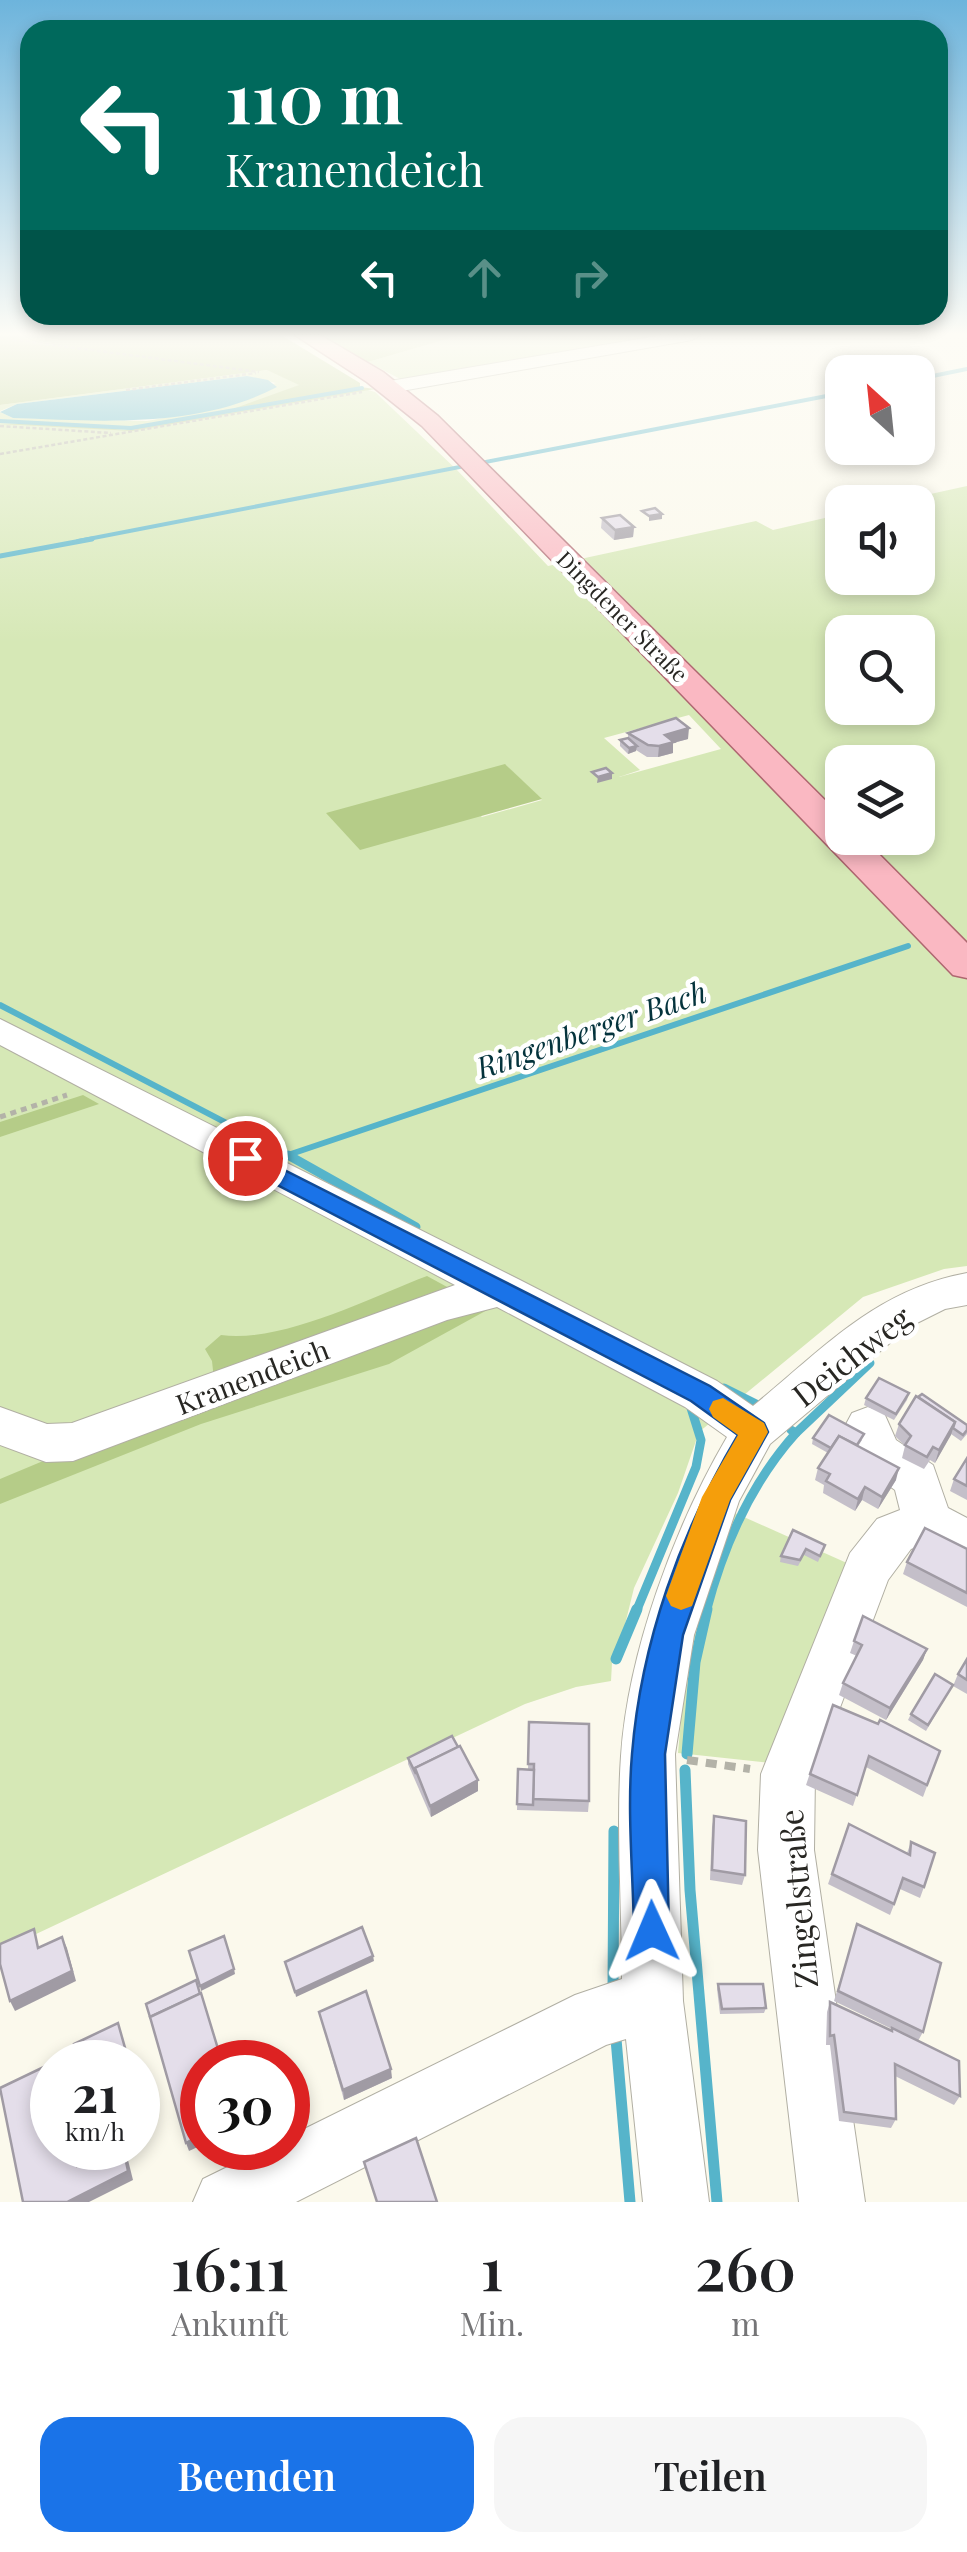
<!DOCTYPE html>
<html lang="de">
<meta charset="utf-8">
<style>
body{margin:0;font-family:"Playfair Display",serif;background:#f6f6f6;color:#202124;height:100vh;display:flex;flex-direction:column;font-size:38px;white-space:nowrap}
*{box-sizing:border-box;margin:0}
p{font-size:32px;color:#757577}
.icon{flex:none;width:55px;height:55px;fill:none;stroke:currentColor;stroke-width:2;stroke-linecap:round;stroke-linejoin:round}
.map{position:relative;height:2202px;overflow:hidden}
.panel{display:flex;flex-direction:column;background:#fff;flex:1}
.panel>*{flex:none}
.guide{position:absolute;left:20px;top:20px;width:928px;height:305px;border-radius:30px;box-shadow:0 5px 15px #0003;background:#00695c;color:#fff;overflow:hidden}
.needle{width:65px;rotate:333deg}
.tools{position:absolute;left:825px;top:355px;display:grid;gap:20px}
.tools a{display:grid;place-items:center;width:110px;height:110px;border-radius:20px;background:#fff;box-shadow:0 5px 15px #0003;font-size:50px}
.speed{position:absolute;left:30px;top:2040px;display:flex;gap:20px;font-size:50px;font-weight:700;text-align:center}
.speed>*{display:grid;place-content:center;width:130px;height:130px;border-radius:50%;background:#fff;box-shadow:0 5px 15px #0003;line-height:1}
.speed small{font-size:25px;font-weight:400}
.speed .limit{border:15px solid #d22;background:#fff;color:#111}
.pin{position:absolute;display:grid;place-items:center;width:85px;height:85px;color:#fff;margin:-42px;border:5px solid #fff;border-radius:50%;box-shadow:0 2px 10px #0007}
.me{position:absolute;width:110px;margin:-55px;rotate:359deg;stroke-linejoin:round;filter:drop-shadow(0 0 8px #0008)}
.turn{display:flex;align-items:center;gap:35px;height:210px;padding:0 40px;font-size:45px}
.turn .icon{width:130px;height:130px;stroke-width:2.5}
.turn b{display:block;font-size:70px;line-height:85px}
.lanes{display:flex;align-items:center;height:95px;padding:0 40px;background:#0003;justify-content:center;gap:50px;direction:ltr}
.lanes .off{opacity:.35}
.eta{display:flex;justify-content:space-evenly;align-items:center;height:170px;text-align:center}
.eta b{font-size:60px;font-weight:600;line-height:70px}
.cta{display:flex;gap:20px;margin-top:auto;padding:20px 40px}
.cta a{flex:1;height:115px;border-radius:30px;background:#1a73e8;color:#fff;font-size:40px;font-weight:600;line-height:115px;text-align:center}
.cta a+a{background:#f6f6f6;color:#202124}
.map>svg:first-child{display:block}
</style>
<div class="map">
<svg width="967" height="2202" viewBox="0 0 967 2202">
<rect width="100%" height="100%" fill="#fbf9ec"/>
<!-- green -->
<g fill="#d6e8b6" fill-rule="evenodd">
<polygon points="461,335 669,335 402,380 368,362"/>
<path d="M268 370 300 385 244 406 358 387 375 392 457 470 548 566 756 521 773 530 842 514V578H918V502H894L967 486V1266L944 1269 863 1297 699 1432 678 1493 634 1588 616 1661 612 1663 611 1681 576 1687 525 1704 0 1951V412L13 418 147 421 207 410 276 383 247 376 17 404 0 411V405ZM842 632H918V708H842ZM689 715 721 749 619 777 640 770 604 738ZM842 762H918V838H842ZM506 765 542 800 482 817 447 783Z"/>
<polygon points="735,1513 858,1568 772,1763 678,1753 686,1662 718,1556"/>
</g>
<!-- forest -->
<g fill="#b5cc88">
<polygon points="0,335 281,335 360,383 360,387 375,389 132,431 0,424 59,423 124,430 235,412 230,410 299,385 267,370 0,405"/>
<polygon points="318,335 461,335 368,362"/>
<polygon points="505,764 542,799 360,850 326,813"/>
<polygon points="83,1095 99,1104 0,1137 0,1122"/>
<path d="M427 1276 460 1294 214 1380 212 1361 205 1349 221 1335C283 1343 369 1298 427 1276Z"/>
<polygon points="473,1301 489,1309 389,1364 201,1424 0,1504 0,1479 79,1446"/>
</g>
<!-- water -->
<path fill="#56b4ca" d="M247 376 268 380 277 387C197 429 100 421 13 418L0 412 17 404Z"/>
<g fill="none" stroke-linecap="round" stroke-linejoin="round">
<!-- stream-far4 -->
<g stroke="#56b4ca" stroke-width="4">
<polyline points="918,379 967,369"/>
<polyline points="0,421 131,428 362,388"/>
<polyline points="78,541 842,393"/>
</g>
<!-- stream-far3 -->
<polyline stroke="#56b4ca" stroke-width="5" points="0,556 92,539"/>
<!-- stream-far2 -->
<g stroke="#56b4ca" stroke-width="6">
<polyline points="0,1005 292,1157"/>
<polyline points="288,1155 908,946"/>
</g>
<!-- stream-far1 -->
<g stroke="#56b4ca" stroke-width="9">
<polyline points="288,1155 416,1227"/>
<polyline points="724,1388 756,1404"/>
<polyline points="796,1433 870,1363"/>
<polyline points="636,1612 696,1467 701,1440 691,1408"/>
<path d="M706 1612C723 1547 751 1483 796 1433L791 1430"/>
</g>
<!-- stream -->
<g stroke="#56b4ca" stroke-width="11">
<polyline points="616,1659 637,1609"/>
<polyline points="687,1754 695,1662 707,1609"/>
<polyline points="685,1770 690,1890 717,2202"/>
<polyline points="613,1991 614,1831"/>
<polyline points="616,2039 630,2202"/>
</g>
<defs>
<g id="minor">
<polygon points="663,335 701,335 692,340 390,393 381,387 390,381"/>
<path d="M0 1019 518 1279 717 1381 753 1406C823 1349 875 1290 967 1273V1305L945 1309 909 1327 770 1444 739 1501 694 1635 675 1754 683 2001 709 2202H643L626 2039 606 2045 296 2202H193L203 2179 266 2148H288V2137L575 1995 622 1979C622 1905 616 1829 621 1756 628 1651 675 1526 727 1437L685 1407 497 1307 447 1320 73 1461 46 1462 0 1445V1407L47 1424 72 1423 455 1285 0 1045Z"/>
<polygon points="868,1407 884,1413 896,1440 933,1465 948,1508 967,1518 967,1563 925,1544 911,1549 888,1580 815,1774 814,1850 865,2202 799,2202 758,1850 761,1774 850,1553 877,1519 900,1510 895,1490 861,1466 845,1426 852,1413"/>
</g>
<polygon id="major" points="295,335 320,335 383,372 438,416 842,817 842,838 863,838 967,943 967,978 953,975 422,426 367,382"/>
</defs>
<!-- minor casing -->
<use href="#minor" stroke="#b1afa3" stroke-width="2"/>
<!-- major casing -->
<use href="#major" stroke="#ae6770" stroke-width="3"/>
<!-- path-far2 -->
<g stroke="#b3b2a8" stroke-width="2.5" stroke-dasharray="4 2.5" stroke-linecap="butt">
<polyline points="0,338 259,372"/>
<polyline points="126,390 256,373"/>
<polyline points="0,426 111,433"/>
<polyline points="0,454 362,392"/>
</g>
<!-- path-far1 -->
<polyline stroke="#b3b2a8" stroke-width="5" stroke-dasharray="6 5" stroke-linecap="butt" points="0,1117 67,1095"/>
<!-- path -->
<polyline stroke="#b3b2a8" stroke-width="8" stroke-dasharray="11 8" stroke-linecap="butt" points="687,1760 750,1769"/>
<!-- minor -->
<use href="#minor" fill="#fff" fill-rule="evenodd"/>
<!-- major -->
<use href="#major" fill="#fab8c2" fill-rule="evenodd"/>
</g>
<!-- wall -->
<g fill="#c4bfc9">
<polygon points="602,518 634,527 633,537 614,540 601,528"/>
<polygon points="628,733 688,739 673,743 673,753 658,757 647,757 636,750 636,751 628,754 620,746 620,740 628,738"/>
<polygon points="909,1393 907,1400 894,1420 864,1405 866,1398"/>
<polygon points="899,1424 967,1425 967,1434 961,1441 951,1434 935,1463 930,1460 924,1469 902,1458 905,1446 895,1436"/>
<polygon points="813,1438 862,1440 858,1446 896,1480 878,1509 862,1500 855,1511 823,1493 824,1485 815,1480 818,1468 828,1453 812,1444"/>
<polygon points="967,1458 967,1500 950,1491 954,1479"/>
<polygon points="825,1545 818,1562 804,1555 798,1566 780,1562 781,1556"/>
<polygon points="967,1549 967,1607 903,1574 907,1562"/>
<polygon points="854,1641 927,1649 923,1660 886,1720 839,1695 843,1683 857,1656 850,1653"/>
<polygon points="967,1659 967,1694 953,1686 958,1674"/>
<polygon points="953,1685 926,1731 908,1720 911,1714"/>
<polygon points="833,1705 940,1751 923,1797 866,1767 853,1806 806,1785"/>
<polygon points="529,1722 589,1801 588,1812 517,1810 518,1769 528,1770"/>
<polygon points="408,1758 478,1791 431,1817 408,1764"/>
<polygon points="714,1816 745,1875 742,1885 710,1880 712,1827"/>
<polygon points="849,1824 907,1853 911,1842 924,1887 920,1898 900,1889 890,1915 828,1884"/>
<polygon points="857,1924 923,2032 918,2041 960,2096 954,2105 895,2076 896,2119 891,2128 839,2121 830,2045 826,2045 827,2012 830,2002 891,2031 892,2029 834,2001"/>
<polygon points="718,1984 766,2008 764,2013 720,2014 717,1989"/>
<polygon points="319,2012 392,2078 344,2100"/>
</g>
<!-- shaded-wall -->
<g fill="#a09ba4">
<polygon points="662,514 662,519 649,521 649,516"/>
<polygon points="634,527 633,537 614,540 615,530"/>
<polygon points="689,728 688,739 673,743 673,753 658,757 659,746 665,735"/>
<polygon points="637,746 636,751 628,754 629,748"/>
<polygon points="612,773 612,779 597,783 598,777"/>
<polygon points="955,1422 951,1435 935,1463 939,1450"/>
<polygon points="899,1468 896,1480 878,1509 882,1497"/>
<polygon points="865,1487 862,1500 855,1511 858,1499"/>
<polygon points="927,1649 923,1660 886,1720 890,1708"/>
<polygon points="478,1780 478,1791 431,1817 430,1806"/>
<polygon points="62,1937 67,1948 76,1981 15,2011 10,2001"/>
<polygon points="373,1956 374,1961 296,1997 295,1992"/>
<polygon points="234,1969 235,1974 201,1991 200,1986"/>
<polygon points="391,2069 392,2078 344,2100 343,2090"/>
<polygon points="202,2134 202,2145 189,2151 186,2143"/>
<polygon points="73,2148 75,2148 82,2175 77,2166"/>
<polygon points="123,2148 125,2148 133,2180 89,2202 67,2202"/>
</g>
<!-- building -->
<g fill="#e4deea" stroke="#a09ba4" stroke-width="2.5">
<polygon points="655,508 662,514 649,516 642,511"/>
<polygon points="620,515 634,527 615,530 602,518"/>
<polygon points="676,718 689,728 665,735 674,742 659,746 648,745 628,733"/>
<polygon points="628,738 637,746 629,748 620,740"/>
<polygon points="606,768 612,773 598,777 592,772"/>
<polygon points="879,1378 909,1393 896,1414 866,1398"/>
<polygon points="922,1394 967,1425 967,1430 963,1435 953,1428 955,1422 918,1397"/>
<polygon points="916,1396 955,1422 939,1450 933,1447 927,1457 905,1445 911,1436 899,1424"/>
<polygon points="829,1415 864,1434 857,1445 839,1436 831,1448 813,1438"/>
<polygon points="839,1436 899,1468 882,1497 865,1487 858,1499 826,1481 830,1474 818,1468"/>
<polygon points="967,1458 967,1486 954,1479"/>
<polygon points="925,1528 967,1549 967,1593 907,1562"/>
<polygon points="793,1530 825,1545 820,1556 806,1549 800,1560 781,1556"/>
<polygon points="863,1616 927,1649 890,1708 843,1683 862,1645 854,1641"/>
<polygon points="967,1659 967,1680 958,1674"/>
<polygon points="935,1674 953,1685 928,1725 911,1714"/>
<polygon points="833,1705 878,1724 880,1720 940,1751 927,1785 869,1756 857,1795 810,1774"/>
<polygon points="529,1722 589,1724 589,1801 533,1799 534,1764 528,1764"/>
<polygon points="452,1736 458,1747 415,1768 416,1774 408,1758"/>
<polygon points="460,1746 478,1780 430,1806 415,1768"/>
<polygon points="518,1769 534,1770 533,1805 517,1804"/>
<polygon points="714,1816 746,1821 745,1875 712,1870"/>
<polygon points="849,1824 910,1855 911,1842 935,1853 924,1887 903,1878 894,1904 832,1874"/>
<polygon points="857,1924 941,1963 923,2032 838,1991"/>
<polygon points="362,1927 373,1956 295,1992 285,1962"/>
<polygon points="34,1929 38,1948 62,1937 72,1971 10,2001 0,1964 0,1944"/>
<polygon points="224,1936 234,1969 200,1986 189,1951"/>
<polygon points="196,1980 200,1994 150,2017 146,2004"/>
<polygon points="718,1984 763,1984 766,2008 722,2009"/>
<polygon points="366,1991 391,2069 343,2090 319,2012"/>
<polygon points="201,1993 222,2062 202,2062 202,2134 186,2143 150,2017"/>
<polygon points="830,2002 892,2031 892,2028 959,2061 960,2096 895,2064 896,2119 844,2112 834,2035 830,2036"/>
<polygon points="118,2023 129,2062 78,2062 74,2044"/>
<polygon points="52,2063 52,2148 73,2148 77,2166 89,2161 86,2148 123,2148 128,2171 67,2202 23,2202 0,2088"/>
<polygon points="416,2138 437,2202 377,2202 364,2162"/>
</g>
<!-- sky -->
<linearGradient id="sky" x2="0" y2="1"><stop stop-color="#6db4dc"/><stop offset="0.52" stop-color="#fdfcf6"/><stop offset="1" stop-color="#fdfcf6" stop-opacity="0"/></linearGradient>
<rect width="967" height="643" fill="url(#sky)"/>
<!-- route -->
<path fill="#1a73e8" stroke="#114b97" stroke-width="2.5" d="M245 1150 710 1386 764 1423 768 1432 730 1500 683 1635 665 1754 669 1931 664 1943 652 1949 639 1943 634 1931C633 1873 627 1811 632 1754 641 1642 681 1531 738 1435L691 1401 237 1164 233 1158Z"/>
<!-- slow -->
<polygon fill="#f59e0b" points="723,1398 764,1423 768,1432 730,1500 692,1606 681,1610 671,1606 666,1596 702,1497 738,1435 713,1417 709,1409 713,1401"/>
<g text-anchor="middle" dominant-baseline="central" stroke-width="9" stroke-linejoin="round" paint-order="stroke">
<!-- far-street labels -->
<g font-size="22" fill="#282723" stroke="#fff">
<text transform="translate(623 616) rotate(45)">Dingdener Straße</text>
</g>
<!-- street labels -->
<g font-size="28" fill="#282723" stroke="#fff">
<text transform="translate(252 1376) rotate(-21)">Kranendeich</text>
</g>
<!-- water labels -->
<g font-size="30" font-style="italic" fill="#04333c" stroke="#fff">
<text transform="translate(591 1029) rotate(-19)">Ringenberger Bach</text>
</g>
<!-- near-street labels -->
<g font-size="32" fill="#282723" stroke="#fff">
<text transform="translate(851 1355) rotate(-38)">Deichweg</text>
<text transform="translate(797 1899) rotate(-95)">Zingelstraße</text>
</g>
</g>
</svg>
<div class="tools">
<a><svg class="needle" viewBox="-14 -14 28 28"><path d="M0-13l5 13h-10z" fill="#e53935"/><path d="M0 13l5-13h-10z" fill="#757577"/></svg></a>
<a><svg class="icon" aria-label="sound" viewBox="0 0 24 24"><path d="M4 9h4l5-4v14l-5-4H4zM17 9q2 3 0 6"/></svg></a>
<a><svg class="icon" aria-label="search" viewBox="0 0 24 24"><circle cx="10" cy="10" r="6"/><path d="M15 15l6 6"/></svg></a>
<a><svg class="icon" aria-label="layers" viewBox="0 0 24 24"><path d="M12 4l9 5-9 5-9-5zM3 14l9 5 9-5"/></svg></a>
</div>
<div class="speed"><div>21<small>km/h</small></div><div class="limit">30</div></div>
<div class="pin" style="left:245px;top:1158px;background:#d93025"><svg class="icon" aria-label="arrive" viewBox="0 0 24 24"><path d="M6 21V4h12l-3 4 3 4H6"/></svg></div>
<svg class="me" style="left:652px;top:1931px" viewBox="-20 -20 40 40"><path d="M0-17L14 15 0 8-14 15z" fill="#1a73e8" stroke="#fff" stroke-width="4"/></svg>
<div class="guide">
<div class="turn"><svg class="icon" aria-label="left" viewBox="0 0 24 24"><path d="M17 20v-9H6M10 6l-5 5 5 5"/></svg><div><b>110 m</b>Kranendeich</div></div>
<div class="lanes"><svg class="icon" aria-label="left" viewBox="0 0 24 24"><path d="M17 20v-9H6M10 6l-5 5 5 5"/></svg><svg class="icon off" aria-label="ahead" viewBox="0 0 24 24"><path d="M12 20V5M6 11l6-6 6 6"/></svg><svg class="icon off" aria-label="right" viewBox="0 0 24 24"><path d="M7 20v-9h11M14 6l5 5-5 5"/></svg></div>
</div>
</div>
<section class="panel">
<div class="eta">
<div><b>16:11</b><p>Ankunft</p></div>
<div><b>1</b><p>Min.</p></div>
<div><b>260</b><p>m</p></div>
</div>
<div class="cta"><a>Beenden</a><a>Teilen</a></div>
</section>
